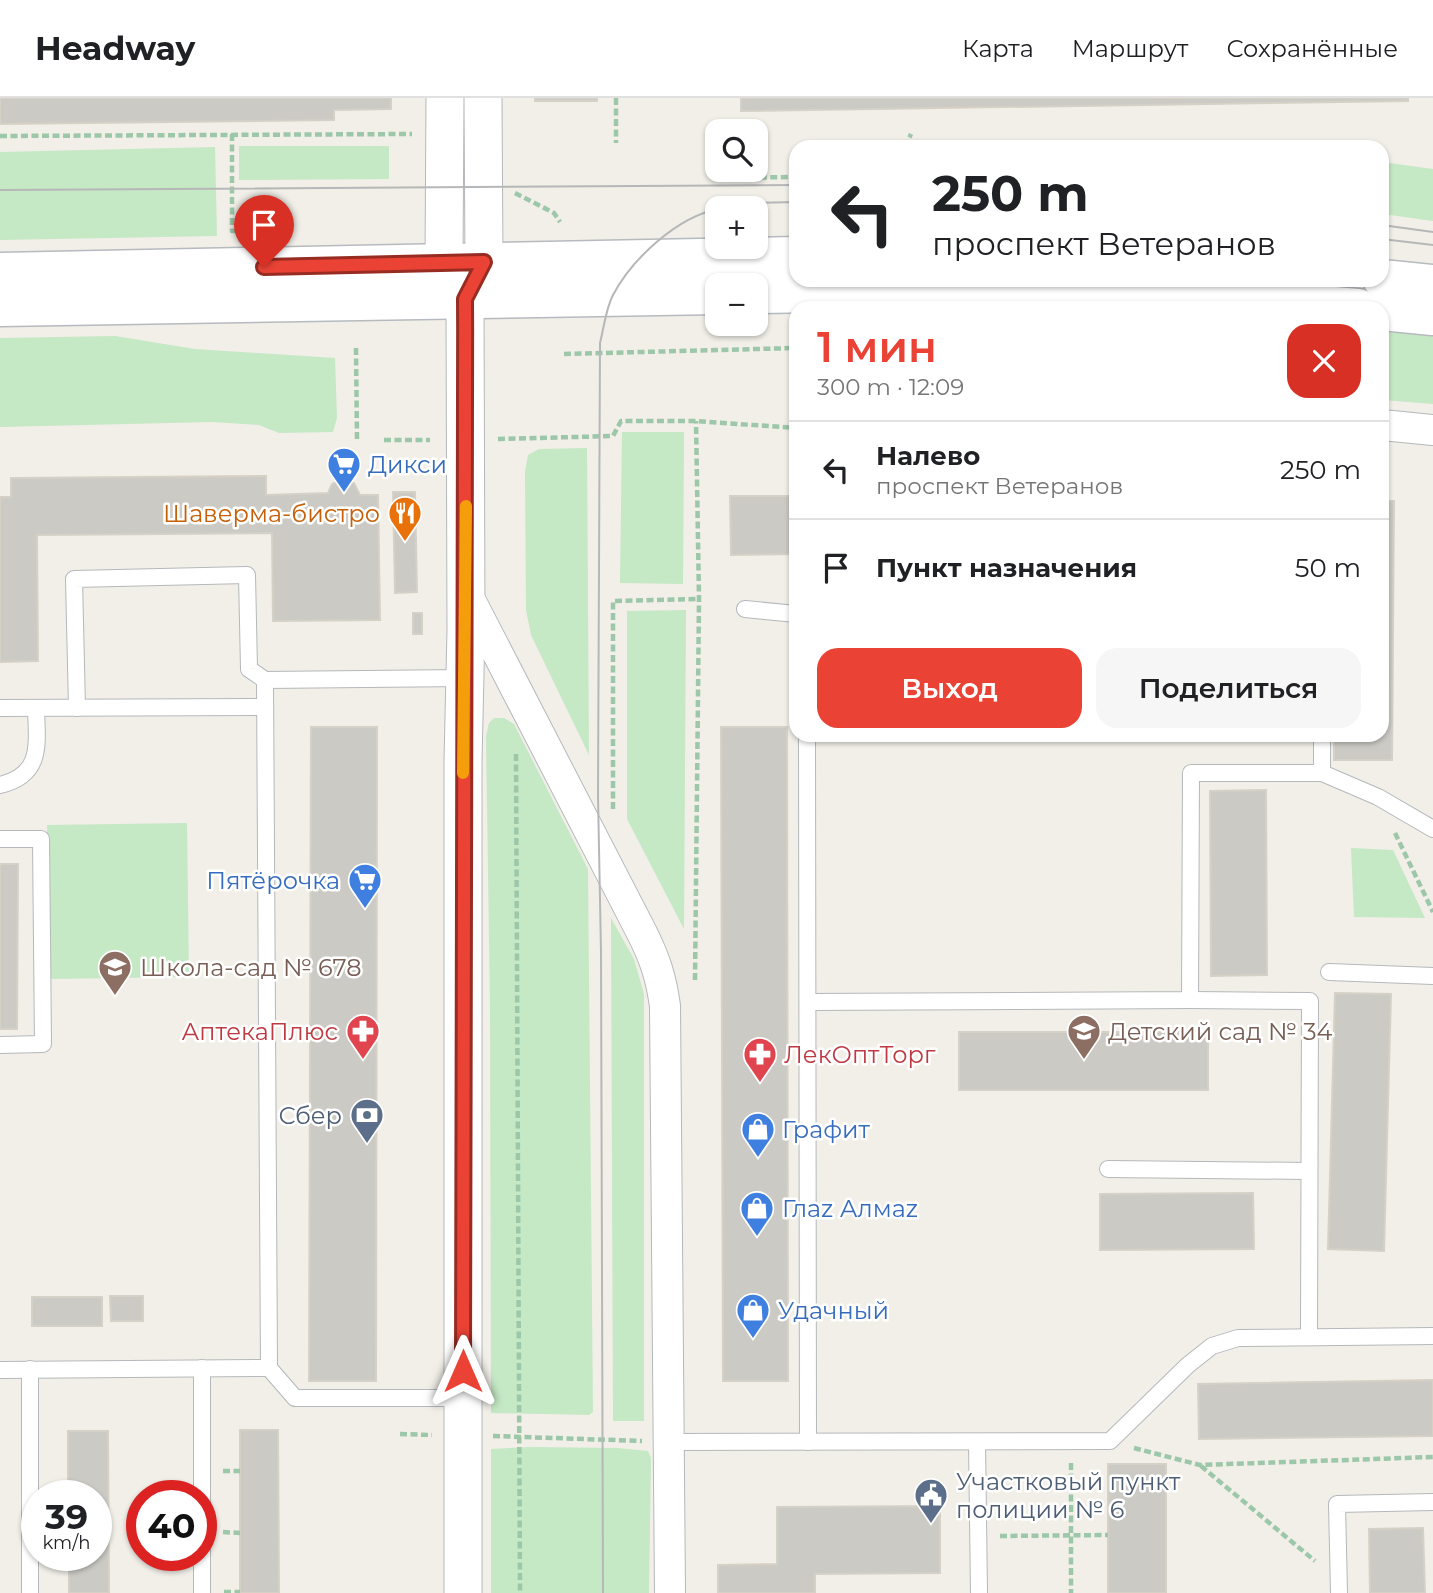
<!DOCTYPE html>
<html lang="ru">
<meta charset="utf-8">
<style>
body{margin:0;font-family:Montserrat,sans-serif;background:#f6f6f6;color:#202124;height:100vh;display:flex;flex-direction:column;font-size:26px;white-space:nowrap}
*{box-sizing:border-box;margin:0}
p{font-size:23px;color:#757577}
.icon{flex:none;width:38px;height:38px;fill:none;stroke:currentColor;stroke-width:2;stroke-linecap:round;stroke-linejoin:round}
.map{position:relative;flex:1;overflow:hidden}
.panel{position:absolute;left:789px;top:203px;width:600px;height:441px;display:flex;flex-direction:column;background:#fff;border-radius:21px;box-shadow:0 2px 5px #0004}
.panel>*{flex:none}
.hud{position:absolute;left:789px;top:42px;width:600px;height:147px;border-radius:21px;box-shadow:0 2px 5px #0004;background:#fff;color:#202124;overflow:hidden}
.tools{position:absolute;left:705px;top:21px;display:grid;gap:14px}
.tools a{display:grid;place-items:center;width:63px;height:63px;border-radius:14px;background:#fff;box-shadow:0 2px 5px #0004;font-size:35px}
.speed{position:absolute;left:21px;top:1382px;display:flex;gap:14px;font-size:35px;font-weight:700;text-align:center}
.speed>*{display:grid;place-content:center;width:91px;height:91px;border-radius:50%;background:#fff;box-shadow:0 2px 5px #0004;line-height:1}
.speed small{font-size:18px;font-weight:400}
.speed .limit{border:10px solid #d22;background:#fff;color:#111}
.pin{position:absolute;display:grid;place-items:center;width:60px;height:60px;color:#fff;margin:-72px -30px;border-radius:50% 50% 50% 0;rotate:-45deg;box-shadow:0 0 7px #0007}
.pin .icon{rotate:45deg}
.me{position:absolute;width:77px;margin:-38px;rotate:0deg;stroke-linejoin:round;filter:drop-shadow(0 0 5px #0008)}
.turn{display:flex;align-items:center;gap:24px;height:147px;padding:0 28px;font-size:32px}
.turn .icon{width:91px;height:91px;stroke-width:2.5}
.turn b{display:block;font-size:49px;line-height:60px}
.round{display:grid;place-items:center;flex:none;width:74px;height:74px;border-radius:21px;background:#f6f6f6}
.headline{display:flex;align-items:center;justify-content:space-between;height:119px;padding:0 28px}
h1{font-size:42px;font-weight:600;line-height:52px;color:#ea4335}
.button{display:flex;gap:14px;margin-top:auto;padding:14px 28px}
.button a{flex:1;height:80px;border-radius:21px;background:#ea4335;color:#fff;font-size:28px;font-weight:600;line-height:80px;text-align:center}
.button a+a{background:#f6f6f6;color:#202124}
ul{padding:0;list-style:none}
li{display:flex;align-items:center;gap:21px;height:98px;padding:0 28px;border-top:2px solid #e0e0e0}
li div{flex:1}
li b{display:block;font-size:26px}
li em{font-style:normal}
header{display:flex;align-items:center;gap:42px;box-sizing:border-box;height:98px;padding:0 35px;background:#fff;border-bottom:2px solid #e0e0e0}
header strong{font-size:33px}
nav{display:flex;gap:38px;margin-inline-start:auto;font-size:24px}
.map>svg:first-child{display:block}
</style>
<header>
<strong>Headway</strong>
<nav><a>Карта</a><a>Маршрут</a><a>Сохранённые</a></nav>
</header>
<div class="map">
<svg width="1433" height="1495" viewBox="0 0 1433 1495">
<rect width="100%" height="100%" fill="#f1efe8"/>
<!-- green -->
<g fill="#c5e8c5">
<polygon points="1017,44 1220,47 1251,49 920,49 922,46"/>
<polygon points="239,48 389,48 389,81 239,82"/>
<polygon points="215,49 217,138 0,142 0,54"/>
<polygon points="1382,64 1433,71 1433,123 1383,116"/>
<polygon points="1382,234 1433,237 1433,306 1383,302"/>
<polygon points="115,238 195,251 335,260 337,320 333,334 279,335 259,327 212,324 0,329 0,240"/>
<polygon points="622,334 684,334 683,486 620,485"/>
<polygon points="587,350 589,657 531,537 526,512 525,374 528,357 539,351"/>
<polygon points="686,512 684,831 627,721 627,513"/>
<polygon points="494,620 504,620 514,626 588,771 593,1314 589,1317 491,1315 490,908 486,638 489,625"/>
<polygon points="187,725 189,879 49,881 47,727"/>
<polygon points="1351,750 1393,752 1425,820 1354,819"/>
<polygon points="611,820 634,861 644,896 644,1323 613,1323"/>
<polygon points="529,1349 617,1350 648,1353 651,1360 649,1495 491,1495 491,1351"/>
</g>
<!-- building -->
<g fill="#cccac5" stroke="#d6d1c6" stroke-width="2">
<polygon points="0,0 391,0 391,11 334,12 334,22 0,26"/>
<rect x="535" y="0" width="62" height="3"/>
<polygon points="741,0 1408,0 1408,3 741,13"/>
<polygon points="266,378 266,397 328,395 332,386 342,381 354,385 360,397 378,397 380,522 273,523 272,435 37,437 38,563 0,564 0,399 11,399 11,380"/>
<polygon points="393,394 415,394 417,494 395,495"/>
<polygon points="730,398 796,398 796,456 731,457"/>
<polygon points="1382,403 1394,403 1392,662 1334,662 1334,637 1382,637"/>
<rect x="413" y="515" width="9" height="21"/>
<polygon points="311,629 377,629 376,1283 309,1283"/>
<polygon points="721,629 787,629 788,1283 723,1283"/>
<polygon points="1266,692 1267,877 1211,878 1210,693"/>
<polygon points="0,766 18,766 17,931 0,931"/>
<polygon points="1335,895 1391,896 1384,1153 1328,1151"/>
<rect x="959" y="934" width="249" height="58"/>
<polygon points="1253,1095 1254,1151 1100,1152 1100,1096"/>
<polygon points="110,1198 143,1198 143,1223 111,1223"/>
<rect x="32" y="1199" width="70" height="29"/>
<polygon points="1433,1282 1433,1338 1199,1341 1198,1286"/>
<polygon points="240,1332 278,1332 279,1495 240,1495"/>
<polygon points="68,1333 108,1333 109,1495 69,1495 69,1458 96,1458 96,1398 68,1398"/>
<rect x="1108" y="1366" width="58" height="129"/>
<polygon points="940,1408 940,1475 815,1476 815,1495 718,1495 718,1467 777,1466 777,1409"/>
<polygon points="1423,1430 1425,1495 1370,1495 1369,1431"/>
</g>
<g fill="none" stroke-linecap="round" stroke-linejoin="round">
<defs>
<g id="service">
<polyline points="745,511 796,516"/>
<polyline points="0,610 264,609"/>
<polyline points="77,610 74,481 247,477 249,571 265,582"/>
<polyline points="807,637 808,1344"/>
<polyline points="1322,637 1322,675"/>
<path d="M0 687C43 677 37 646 36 610"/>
<polyline points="0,741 41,741 43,946 0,947"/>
<polyline points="1329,874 1433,878"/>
<polyline points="1190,902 1310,903 1309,1238"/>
<polyline points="808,904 1190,902 1191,675 1322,675 1378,699 1433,731"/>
<polyline points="1108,1071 1308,1073"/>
<polyline points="269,1270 295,1300 463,1300"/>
<polyline points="30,1271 30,1495"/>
<polyline points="0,1272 269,1270 265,582 465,580"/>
<polyline points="667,1344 1110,1343 1188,1267 1212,1248 1238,1240 1433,1238"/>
<polyline points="977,1344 979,1495"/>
<polyline points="202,1495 202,1270"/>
<polyline points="1339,1495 1337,1406 1433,1404"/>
</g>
<g id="minor">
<polyline points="1382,327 1433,332"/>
<path d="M467 496 642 835C655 861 661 879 665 908L670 1495"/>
</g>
<g id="tertiary">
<polyline points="445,0 444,165 459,191"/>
<polyline points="463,1495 463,663 466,532 465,201 484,164 483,0"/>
</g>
<g id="secondary">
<polyline points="0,174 796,158"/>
<polyline points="1382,181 1433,186"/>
<polyline points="756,196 1111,190 1358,210"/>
<polyline points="0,209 718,197"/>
<polyline points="1382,213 1433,218"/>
</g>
</defs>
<!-- service casing -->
<use href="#service" stroke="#b5b8bc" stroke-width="18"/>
<!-- minor casing -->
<use href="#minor" stroke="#b5b8bc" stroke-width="32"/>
<!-- tertiary casing -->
<use href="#tertiary" stroke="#b5b8bc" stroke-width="39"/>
<!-- secondary casing -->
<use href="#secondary" stroke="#b6babf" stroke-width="41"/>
<!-- path -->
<g stroke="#9cc7a9" stroke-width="4.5" stroke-dasharray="7 3.5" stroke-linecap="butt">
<polyline points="616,0 616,45"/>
<polyline points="232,36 232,133 236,133"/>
<polyline points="0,38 412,36"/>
<polyline points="716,42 718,48"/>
<polyline points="905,49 911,36"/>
<polyline points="724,72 726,80 796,79"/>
<polyline points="515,95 554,115 560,124"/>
<polyline points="356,250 357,342"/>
<polyline points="564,256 796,250"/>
<polyline points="498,341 613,338 621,323 696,323 796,330"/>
<polyline points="384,342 430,342"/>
<polyline points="516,656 520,1495"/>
<polyline points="613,711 613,503 699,501"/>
<polyline points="1395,735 1433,814"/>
<polyline points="695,882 699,501 696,323"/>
<polyline points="400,1336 432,1337"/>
<polyline points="493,1338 642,1343"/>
<polyline points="1134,1350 1200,1367 1433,1359"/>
<polyline points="1071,1365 1071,1495"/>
<polyline points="1201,1368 1315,1463"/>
<polyline points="223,1373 240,1373"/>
<polyline points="223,1434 240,1435"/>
<polyline points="1000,1438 1108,1437"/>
<polyline points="224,1494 240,1494"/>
</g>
<!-- service -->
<use href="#service" stroke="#fff" stroke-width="16"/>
<!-- minor -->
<use href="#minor" stroke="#fff" stroke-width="30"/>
<!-- tertiary -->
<use href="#tertiary" stroke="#fff" stroke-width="37"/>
<!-- secondary -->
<use href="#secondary" stroke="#fff" stroke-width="38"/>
<!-- tram -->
<g stroke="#b6b7b8" stroke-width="2">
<polyline points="0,92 796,87"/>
<polyline points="720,110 744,105 796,104"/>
<polyline points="1382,127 1433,134"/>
<polyline points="1382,141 1433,147"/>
<path d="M603 1495 601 854 598 698 600 245C604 229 606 210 613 197 632 161 677 119 718 111"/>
</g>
</g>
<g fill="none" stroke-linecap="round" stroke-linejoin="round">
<defs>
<path id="route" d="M264 169 484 164 465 201C467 558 463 915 463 1273"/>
</defs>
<!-- route casing -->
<use href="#route" stroke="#982c22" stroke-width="18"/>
<!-- route -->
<use href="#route" stroke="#ea4335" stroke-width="12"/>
<!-- slow -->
<polyline stroke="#f59e0b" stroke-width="12" points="463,675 466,408"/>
</g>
<!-- icons -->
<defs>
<symbol id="supermarket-pin" viewBox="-11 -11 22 30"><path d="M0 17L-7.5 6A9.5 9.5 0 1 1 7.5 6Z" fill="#3f7fe0" stroke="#fff"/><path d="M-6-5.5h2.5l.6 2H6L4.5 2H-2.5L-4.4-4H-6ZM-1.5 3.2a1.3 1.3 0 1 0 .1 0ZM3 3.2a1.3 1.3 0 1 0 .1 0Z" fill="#fff"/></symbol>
<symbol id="restaurant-pin" viewBox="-11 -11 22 30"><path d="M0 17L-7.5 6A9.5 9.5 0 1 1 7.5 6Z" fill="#e8710a" stroke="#fff"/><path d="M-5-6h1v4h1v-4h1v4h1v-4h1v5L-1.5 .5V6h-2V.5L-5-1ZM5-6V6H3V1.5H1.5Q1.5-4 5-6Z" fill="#fff"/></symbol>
<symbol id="school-pin" viewBox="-11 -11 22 30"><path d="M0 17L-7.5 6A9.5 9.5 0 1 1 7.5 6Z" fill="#8d6e63" stroke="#fff"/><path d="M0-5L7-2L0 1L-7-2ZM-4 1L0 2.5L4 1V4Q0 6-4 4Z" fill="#fff"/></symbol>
<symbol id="pharmacy-pin" viewBox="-11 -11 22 30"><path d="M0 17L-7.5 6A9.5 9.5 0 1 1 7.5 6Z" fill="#e0444e" stroke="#fff"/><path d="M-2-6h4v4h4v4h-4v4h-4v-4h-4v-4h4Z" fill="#fff"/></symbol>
<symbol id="bank-pin" viewBox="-11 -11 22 30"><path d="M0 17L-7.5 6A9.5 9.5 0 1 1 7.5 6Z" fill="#5c6f8a" stroke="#fff"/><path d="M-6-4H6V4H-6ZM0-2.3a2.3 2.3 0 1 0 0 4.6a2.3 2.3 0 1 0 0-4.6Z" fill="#fff"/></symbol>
<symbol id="shop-pin" viewBox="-11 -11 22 30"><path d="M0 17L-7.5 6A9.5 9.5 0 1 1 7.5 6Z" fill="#3f7fe0" stroke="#fff"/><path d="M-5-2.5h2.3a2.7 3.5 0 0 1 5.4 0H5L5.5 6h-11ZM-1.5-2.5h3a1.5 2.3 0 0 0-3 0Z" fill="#fff"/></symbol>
<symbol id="civic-pin" viewBox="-11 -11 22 30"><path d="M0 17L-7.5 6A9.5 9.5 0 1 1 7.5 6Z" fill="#5c6f8a" stroke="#fff"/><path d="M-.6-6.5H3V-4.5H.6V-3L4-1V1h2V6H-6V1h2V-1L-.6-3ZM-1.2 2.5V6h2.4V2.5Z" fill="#fff"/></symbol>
</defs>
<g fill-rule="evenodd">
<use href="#supermarket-pin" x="325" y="347" width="38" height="52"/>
<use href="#restaurant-pin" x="386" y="396" width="38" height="52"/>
<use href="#supermarket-pin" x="346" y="763" width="38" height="52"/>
<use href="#school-pin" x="96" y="850" width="38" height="52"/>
<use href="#pharmacy-pin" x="344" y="914" width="38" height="52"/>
<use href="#school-pin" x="1065" y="914" width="38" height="52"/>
<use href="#pharmacy-pin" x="741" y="937" width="38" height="52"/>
<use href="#bank-pin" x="348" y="998" width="38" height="52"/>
<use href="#shop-pin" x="739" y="1012" width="38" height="52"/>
<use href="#shop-pin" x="738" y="1091" width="38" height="52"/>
<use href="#shop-pin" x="734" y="1193" width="38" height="52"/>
<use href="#civic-pin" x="912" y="1378" width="38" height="52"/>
</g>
<g text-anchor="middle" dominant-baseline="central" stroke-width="5" stroke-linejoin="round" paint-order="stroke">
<!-- shop labels -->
<g font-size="24" fill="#366cbe" stroke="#fff" text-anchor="start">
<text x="368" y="366">Дикси</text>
<text x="340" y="782" text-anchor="end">Пятёрочка</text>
<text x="782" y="1031">Графит</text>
<text x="782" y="1110">Глаz Алмаz</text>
<text x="778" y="1212">Удачный</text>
</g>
<!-- food labels -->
<g font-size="24" fill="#c56008" stroke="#fff" text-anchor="end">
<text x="380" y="415">Шаверма-бистро</text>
</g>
<!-- education labels -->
<g font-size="24" fill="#785e54" stroke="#fff" text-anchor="start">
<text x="140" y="869">Школа-сад № 678</text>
<text x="1108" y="933">Детский сад № 34</text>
</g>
<!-- health labels -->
<g font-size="24" fill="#be3a42" stroke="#fff" text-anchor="end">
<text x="338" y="933">АптекаПлюс</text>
<text x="784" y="956" text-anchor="start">ЛекОптТорг</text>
</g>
<!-- service labels -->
<g font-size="24" fill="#4e5e75" stroke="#fff" text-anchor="end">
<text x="342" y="1017">Сбер</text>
<text x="956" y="1383" text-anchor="start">Участковый пункт<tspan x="956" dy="28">полиции № 6</tspan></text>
</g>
</g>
</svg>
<div class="tools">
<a><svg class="icon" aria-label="search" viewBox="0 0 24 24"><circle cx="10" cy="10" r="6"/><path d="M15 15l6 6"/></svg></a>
<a>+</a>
<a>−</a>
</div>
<div class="speed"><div>39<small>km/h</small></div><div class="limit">40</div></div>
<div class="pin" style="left:264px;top:169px;background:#d93025"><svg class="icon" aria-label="arrive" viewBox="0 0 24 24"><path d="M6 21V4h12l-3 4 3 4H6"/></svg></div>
<svg class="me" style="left:463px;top:1273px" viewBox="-20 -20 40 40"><path d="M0-17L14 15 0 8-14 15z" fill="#ea4335" stroke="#fff" stroke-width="4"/></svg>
<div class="hud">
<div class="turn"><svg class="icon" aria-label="left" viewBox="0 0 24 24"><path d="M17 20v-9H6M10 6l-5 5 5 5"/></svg><div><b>250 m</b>проспект Ветеранов</div></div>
</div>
<section class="panel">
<div class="headline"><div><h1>1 мин</h1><p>300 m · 12:09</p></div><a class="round" style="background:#d93025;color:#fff"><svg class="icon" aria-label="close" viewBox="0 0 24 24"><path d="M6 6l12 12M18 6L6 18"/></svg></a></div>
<ul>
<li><svg class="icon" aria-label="left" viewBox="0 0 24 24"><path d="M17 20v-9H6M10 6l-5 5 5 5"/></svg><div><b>Налево</b><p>проспект Ветеранов</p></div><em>250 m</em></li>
<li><svg class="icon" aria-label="arrive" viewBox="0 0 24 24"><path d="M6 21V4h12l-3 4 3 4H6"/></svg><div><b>Пункт назначения</b></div><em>50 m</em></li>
</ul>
<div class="button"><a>Выход</a><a>Поделиться</a></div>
</section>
</div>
